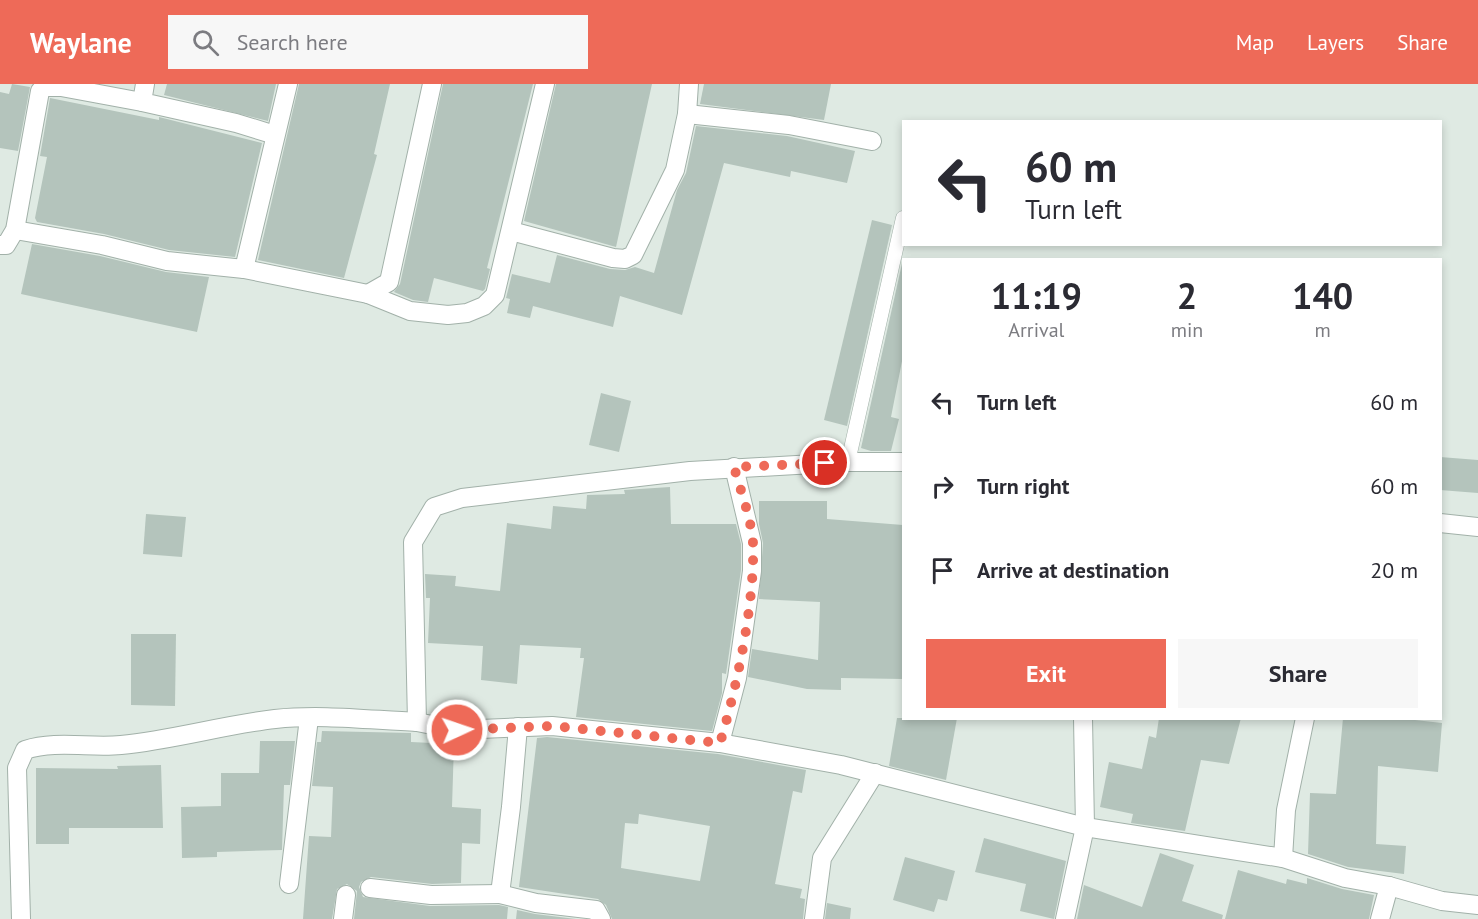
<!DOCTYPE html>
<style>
body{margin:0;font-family:"PT Sans",sans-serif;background:#f7f7f7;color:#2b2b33;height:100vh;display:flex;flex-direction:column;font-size:22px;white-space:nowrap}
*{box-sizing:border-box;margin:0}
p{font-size:20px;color:#7c7c81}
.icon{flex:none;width:33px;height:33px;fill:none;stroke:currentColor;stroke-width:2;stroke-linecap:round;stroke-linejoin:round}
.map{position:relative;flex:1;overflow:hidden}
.side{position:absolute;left:902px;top:174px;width:540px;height:462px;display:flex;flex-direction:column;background:#fff;border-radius:0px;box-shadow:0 3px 9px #0003}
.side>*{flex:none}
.hud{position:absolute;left:902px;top:36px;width:540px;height:126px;border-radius:0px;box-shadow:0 3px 9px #0003;background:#fff;color:#2b2b33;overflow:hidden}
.pin{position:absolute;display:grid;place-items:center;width:51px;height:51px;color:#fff;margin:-26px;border:3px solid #fff;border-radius:50%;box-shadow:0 2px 6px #0007}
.me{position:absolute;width:66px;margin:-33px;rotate:87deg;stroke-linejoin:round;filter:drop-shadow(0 0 4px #0008)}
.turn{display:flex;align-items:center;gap:21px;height:126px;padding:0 24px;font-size:27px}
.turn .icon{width:78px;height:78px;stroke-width:2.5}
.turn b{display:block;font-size:42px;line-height:51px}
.eta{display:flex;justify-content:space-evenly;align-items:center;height:102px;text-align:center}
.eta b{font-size:36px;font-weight:700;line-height:42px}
.cta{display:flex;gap:12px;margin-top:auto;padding:12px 24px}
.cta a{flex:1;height:69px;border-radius:0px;background:#ee6a58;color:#fff;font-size:24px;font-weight:700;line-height:69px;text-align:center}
.cta a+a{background:#f7f7f7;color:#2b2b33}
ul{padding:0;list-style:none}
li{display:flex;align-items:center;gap:18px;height:84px;padding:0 24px}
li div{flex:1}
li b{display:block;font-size:22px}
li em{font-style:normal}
header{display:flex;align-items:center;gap:36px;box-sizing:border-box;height:84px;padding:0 30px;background:#ee6a58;color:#fff}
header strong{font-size:28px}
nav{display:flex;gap:33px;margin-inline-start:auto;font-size:21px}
.search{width:420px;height:54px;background:#f7f7f7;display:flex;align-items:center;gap:15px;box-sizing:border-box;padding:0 21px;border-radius:0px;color:#7c7c81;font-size:22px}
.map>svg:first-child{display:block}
</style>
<header>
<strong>Waylane</strong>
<div class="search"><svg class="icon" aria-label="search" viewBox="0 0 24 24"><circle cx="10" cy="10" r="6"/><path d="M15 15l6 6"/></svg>Search here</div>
<nav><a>Map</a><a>Layers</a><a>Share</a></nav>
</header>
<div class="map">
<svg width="1478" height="835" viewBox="0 0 1478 835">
<rect width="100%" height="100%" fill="#dfeae3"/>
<!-- building -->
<g fill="#b4c4bc" fill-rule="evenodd">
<polygon points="12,0 30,3 18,67 0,64 0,8 9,10"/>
<polygon points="167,0 276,0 268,37 164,11"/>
<polygon points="299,0 390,0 374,70 377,71 344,194 258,176"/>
<polygon points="443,0 533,0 487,184 490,185 485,205 483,207 434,194 428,218 413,216 394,208 400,200"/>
<polygon points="556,0 652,0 616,163 524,137"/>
<polygon points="704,0 831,0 824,36 700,20"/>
<polygon points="50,14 159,36 159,33 262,59 235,173 169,166 104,150 37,138 35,134 47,73 40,72"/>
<polygon points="696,42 787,52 855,67 847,99 791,87 790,93 724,79 682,231 620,212 613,243 533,222 530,234 507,229 510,215 506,214 512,190 550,199 557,171 610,185 625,186 635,183 654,189 677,106 686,89"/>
<polygon points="872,136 892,141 847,342 824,336"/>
<polygon points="32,160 100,172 166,188 209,193 197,248 21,210"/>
<polygon points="903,175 903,272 891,333 899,335 891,367 871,367 861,364"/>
<polygon points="601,309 631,317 619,368 589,361"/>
<polygon points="1440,373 1478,376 1478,409 1440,406"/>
<polygon points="670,403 671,440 736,440 741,460 741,486 726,590 722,589 722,609 712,647 576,633 584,574 580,574 581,564 520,561 517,600 481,596 483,562 428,559 430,514 426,514 425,490 456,492 455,502 500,507 507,439 551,445 553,422 586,425 587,411 625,410 624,406"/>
<polygon points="759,417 827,417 827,435 903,441 903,595 841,594 841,606 807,605 748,593 752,565 818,576 820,518 759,515 763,459 759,440"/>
<polygon points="146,430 186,433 182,473 143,470"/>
<polygon points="131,550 176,550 175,622 131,621"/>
<polygon points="897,634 957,634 946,696 889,682"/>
<polygon points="1159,634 1241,634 1229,680 1201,676 1185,747 1131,739 1133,730 1100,723 1109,678 1142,685 1149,652 1156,654"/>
<polygon points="1343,634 1397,634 1442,639 1438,688 1378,682 1376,760 1406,762 1404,790 1348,783 1308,770 1310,709 1336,710"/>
<polygon points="322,647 411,649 411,658 454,660 452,723 481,725 480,760 462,759 461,799 432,800 371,793 361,798 359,803 363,813 430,822 499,821 508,823 507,835 354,835 357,807 347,800 337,805 332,835 303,835 309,752 331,753 333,703 312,702 317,658 321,658"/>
<path d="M547 653 718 670 806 686 802 709 793 707 775 800 802 805 800 814 805 815 803 835H612L606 821 598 815 519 803 537 654ZM639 730 710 742 700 797 621 784 625 739 638 740Z"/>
<polygon points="260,657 295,657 290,701 284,701 282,766 217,768 217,773 182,774 181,723 221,722 221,689 259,689"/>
<polygon points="161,681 163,744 69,744 69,760 36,760 36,684 118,685 117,682"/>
<polygon points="984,754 1066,777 1054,835 1020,827 1026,800 975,788"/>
<polygon points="1160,769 1194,781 1182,817 1223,831 1222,835 1077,835 1084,801 1142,823"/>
<polygon points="905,773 955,787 947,817 938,815 934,828 893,816"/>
<polygon points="1238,786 1286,800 1287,795 1307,800 1307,794 1342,805 1374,811 1369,835 1225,835"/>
<polygon points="827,819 851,824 850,835 825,835"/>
<polygon points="517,826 535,830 576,835 516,835"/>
</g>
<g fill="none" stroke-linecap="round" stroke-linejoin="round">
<defs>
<polyline id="service" points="848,378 903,134"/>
<g id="minor">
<polyline points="145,0 142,18 236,39 275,51"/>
<polyline points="687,30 789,41 872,57"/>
<polyline points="15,146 102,161 167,177 244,185 368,210 410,227 448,231 467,229 484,222 495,211 545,0"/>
<polyline points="511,147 613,174 625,175 633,171 675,86 687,30 689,0"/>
<polyline points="0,161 6,161 15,146 40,7 44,3 61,3 142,18"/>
<polyline points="244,185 288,0"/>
<polyline points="368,210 389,198 432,0"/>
<polyline points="903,378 848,378 690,387 462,414 434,423 413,458 417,638 457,646 552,642 720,659 841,681 1085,743 1283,774 1345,794 1389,802 1442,817 1478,821"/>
<polyline points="1440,439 1478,443"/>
<polyline points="518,643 511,723 500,810 536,819 596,826 601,835"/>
<polyline points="720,659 737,594 752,487 752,459 734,383"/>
<polyline points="1283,774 1286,726 1305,634"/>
<polyline points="289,800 309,634"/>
<polyline points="370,804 431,811 500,810"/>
<path d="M21 835 17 684 25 666C56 656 89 664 121 661 173 656 223 641 275 635 322 630 370 636 417 638"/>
<polyline points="343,835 346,811"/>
<polyline points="814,835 822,774 875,689"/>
<polyline points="1065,835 1085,743 1083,634"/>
<polyline points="1380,835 1389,802"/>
</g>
</defs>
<!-- service casing -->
<use href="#service" stroke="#a2b1a9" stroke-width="15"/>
<!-- minor casing -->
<use href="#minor" stroke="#a2b1a9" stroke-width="20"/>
<!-- service -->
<use href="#service" stroke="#fff" stroke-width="14"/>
<!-- minor -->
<use href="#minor" stroke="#fff" stroke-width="18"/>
</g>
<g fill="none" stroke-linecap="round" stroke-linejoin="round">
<!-- route -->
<path stroke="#ee6a58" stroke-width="10" stroke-dasharray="0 18" d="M457 646 552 642 720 659C737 603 755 518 753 459 751 434 741 408 734 383L825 379"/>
</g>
</svg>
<div class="pin" style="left:825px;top:379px;background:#d93025"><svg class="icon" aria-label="arrive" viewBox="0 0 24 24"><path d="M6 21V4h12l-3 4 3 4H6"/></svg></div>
<svg class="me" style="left:457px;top:646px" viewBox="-20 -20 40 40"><circle r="17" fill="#ee6a58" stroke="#fff" stroke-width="3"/><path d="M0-11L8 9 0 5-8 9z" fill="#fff"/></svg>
<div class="hud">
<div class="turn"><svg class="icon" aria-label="left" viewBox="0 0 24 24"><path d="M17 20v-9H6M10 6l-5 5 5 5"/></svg><div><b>60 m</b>Turn left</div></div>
</div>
<section class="side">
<div class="eta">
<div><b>11:19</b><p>Arrival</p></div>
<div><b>2</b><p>min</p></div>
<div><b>140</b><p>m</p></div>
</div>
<ul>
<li><svg class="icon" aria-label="left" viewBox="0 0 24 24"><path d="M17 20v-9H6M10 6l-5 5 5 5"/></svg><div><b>Turn left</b></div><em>60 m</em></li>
<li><svg class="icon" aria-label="right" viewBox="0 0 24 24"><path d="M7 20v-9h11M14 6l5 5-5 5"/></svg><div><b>Turn right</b></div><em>60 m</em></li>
<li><svg class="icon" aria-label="arrive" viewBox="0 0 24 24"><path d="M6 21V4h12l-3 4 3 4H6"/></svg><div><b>Arrive at destination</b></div><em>20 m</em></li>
</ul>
<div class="cta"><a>Exit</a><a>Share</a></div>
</section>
</div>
